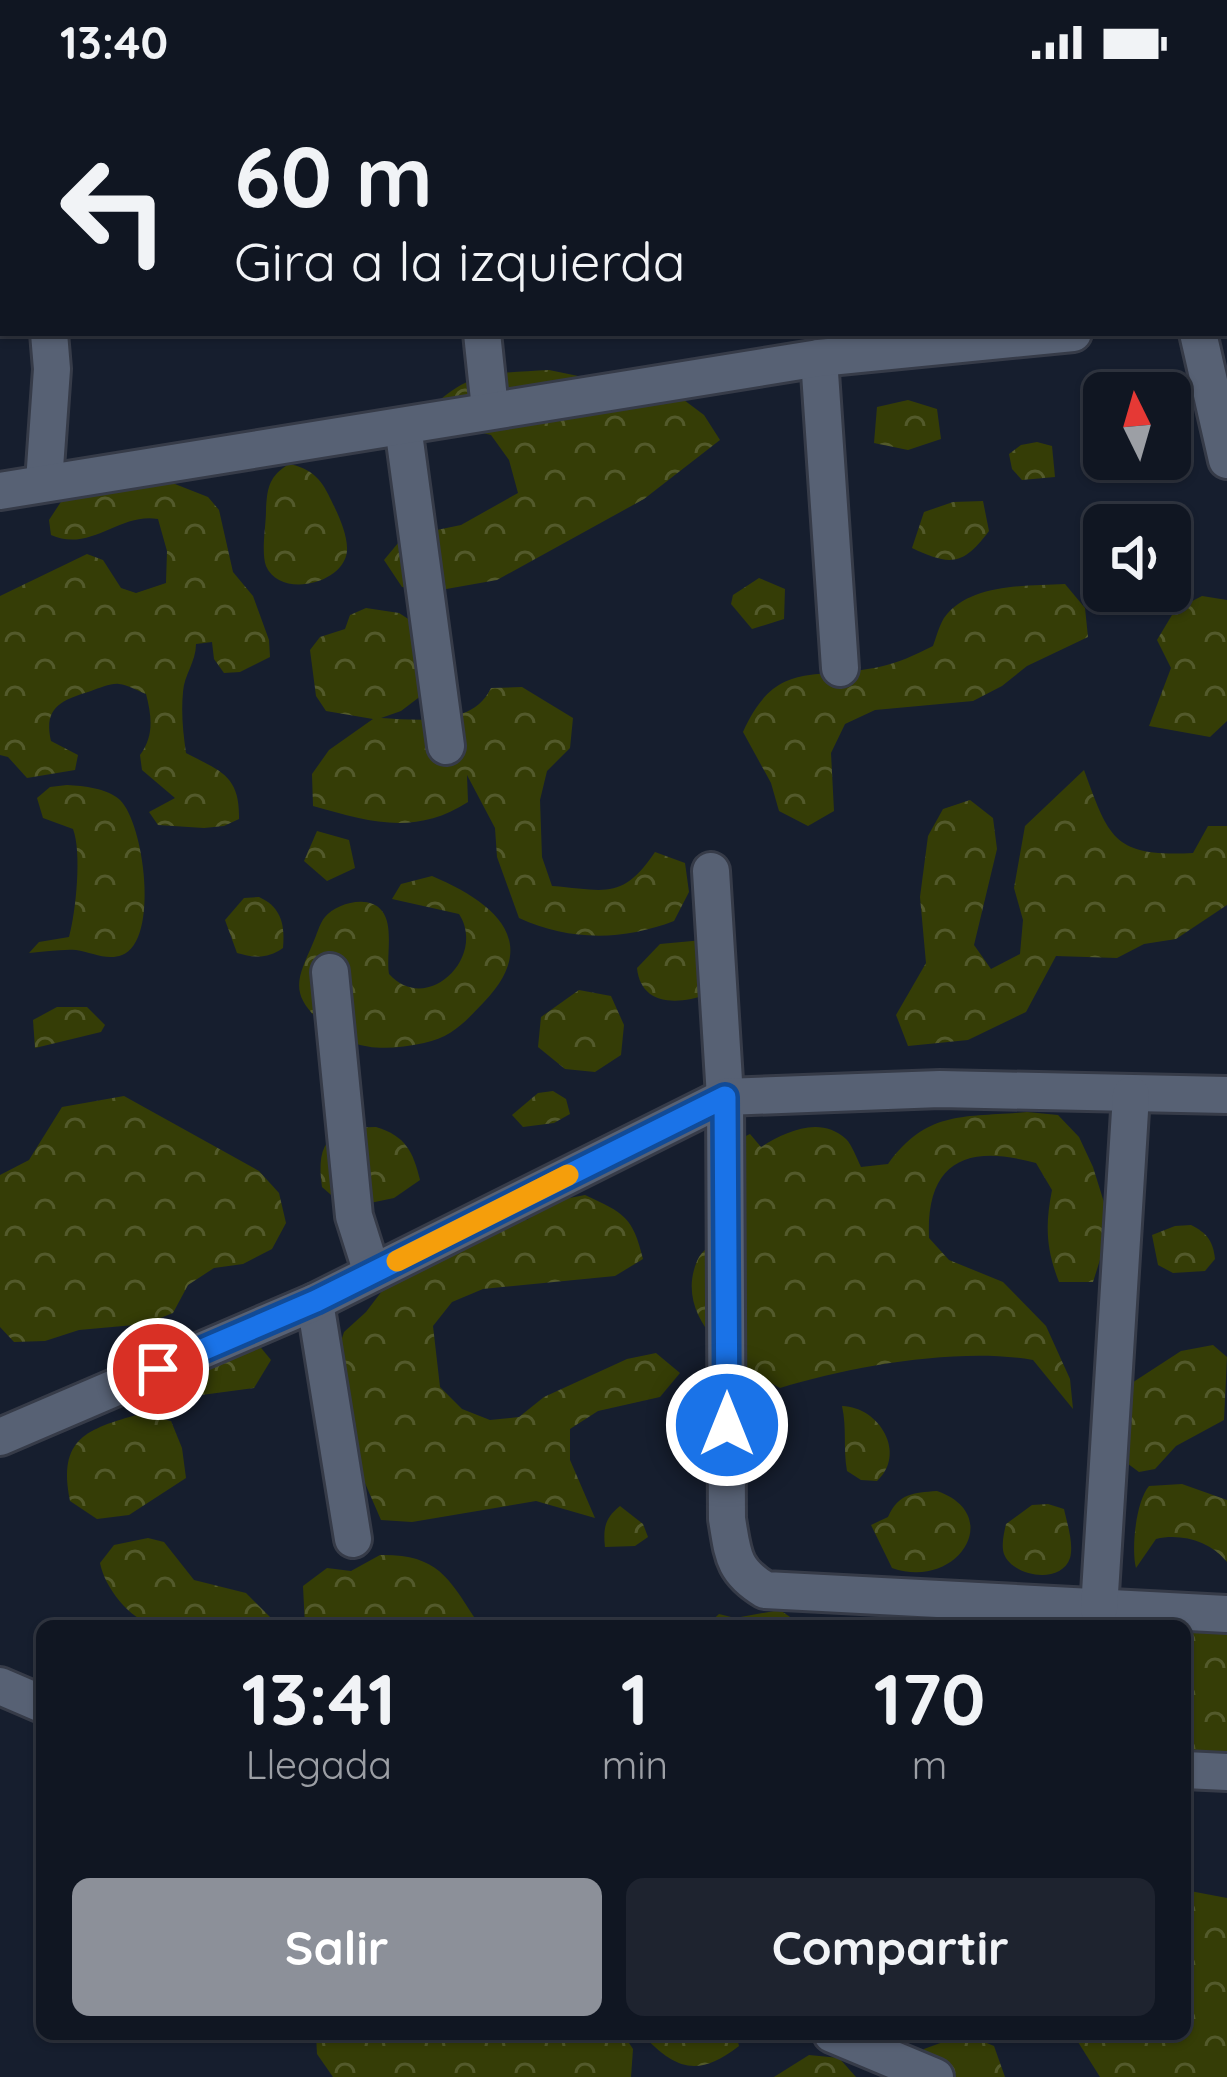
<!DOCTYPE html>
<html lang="es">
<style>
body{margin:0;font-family:Quicksand,sans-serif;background:#1e232f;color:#f1f3f6;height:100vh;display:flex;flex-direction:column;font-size:45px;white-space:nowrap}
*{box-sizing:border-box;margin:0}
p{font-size:39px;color:#9c9fa5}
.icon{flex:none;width:66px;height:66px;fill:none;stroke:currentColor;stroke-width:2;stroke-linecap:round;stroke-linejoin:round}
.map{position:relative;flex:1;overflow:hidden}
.drawer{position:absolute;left:36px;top:1536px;width:1155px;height:420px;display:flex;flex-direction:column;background:#101622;border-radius:18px;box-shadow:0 3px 9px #0004,0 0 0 3px #303540}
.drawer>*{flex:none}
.banner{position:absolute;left:0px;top:0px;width:1227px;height:252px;box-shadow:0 3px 9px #0004,0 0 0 3px #303540;background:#101622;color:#f1f3f6;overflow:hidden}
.needle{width:78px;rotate:355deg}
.tools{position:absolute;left:1083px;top:288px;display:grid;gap:24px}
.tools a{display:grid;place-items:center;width:108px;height:108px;border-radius:18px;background:#101622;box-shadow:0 3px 9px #0004,0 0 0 3px #303540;font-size:60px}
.pin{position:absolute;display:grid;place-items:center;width:102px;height:102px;color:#fff;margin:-51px;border:6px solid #fff;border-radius:50%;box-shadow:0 3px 12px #0007}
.me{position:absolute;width:132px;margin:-66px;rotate:0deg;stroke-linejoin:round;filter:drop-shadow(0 0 9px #0008)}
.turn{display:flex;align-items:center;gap:42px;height:252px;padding:0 36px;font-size:54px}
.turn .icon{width:156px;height:156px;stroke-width:2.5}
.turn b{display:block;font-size:84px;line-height:102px}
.eta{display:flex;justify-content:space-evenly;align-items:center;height:204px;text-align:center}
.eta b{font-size:72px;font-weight:700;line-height:84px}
.primary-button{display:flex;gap:24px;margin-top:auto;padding:24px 36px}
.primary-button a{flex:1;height:138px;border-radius:18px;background:#8c9099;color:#fff;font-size:48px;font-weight:700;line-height:138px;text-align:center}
.primary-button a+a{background:#1e232f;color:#f1f3f6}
.status{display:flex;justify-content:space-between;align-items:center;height:84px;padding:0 60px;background:#101622;direction:ltr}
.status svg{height:33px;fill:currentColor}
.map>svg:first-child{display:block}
</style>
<div class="status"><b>13:40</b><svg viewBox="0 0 49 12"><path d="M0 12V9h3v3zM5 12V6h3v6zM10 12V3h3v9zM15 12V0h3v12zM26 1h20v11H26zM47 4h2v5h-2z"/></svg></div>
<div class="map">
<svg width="1227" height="1993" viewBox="0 0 1227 1993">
<defs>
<pattern id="forest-crowns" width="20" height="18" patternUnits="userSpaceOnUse" patternTransform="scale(3)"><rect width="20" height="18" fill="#353d06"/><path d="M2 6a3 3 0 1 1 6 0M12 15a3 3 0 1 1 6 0" fill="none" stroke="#535a2b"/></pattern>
</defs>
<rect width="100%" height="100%" fill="#161e2e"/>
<!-- forest -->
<g fill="url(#forest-crowns)">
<path d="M549 286 680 313 704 331 720 356 644 415 497 496 435 507 402 503 384 476 403 453 461 441 518 409 509 376 491 351 458 343 434 322C469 286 502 289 549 286Z"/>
<polygon points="908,316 937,325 941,355 908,366 874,359 877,323"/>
<path d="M1104 349V375H1145V380C1124 398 1108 391 1090 372L1095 350Z"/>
<polygon points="1037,358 1052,362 1055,393 1022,396 1012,385 1009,370 1021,361"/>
<path d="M289 380C310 384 321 394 330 414 337 428 348 450 347 467 344 500 280 515 266 482 261 468 266 442 266 427 267 404 269 392 289 380Z"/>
<path d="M152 391 208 413 219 426 233 488 253 512 269 556 270 573 240 588 224 589 214 575 212 558 196 560C196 578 184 591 183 608 181 629 183 648 186 669 220 687 240 691 239 735L224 742 204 744 158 741 149 728 175 714 142 686 140 671C154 652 152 633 146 610 138 607 128 601 119 600 111 599 100 604 91 607 62 616 43 623 51 657L78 671 75 686 27 694 8 673 0 671V512L87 470 103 476 121 504 136 509 166 499 167 467 158 435C120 428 90 469 51 451L49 436 70 404Z"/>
<path d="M983 417 989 447C963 482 950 482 912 464L924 428 953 418Z"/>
<polygon points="759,494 785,505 784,535 752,545 731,520 733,511"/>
<path d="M1065 500 1085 524 1088 553 1027 582 1002 602 973 617 875 626 845 640 831 669 834 727 808 742 779 727 771 699 743 648C776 574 814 597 879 583 898 579 915 571 933 562 936 554 939 542 944 534 969 499 1026 502 1065 500Z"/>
<polygon points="1202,512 1227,516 1227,637 1210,653 1149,642 1171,584 1157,556 1175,526"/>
<path d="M366 524 399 529 427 547 426 608 401 627 381 634C417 636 473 643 491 604L522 603 573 634 570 664 547 687 540 716 542 773 552 802C605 806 622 817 655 768L685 779 689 808 674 837C622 857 569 857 519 834L497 773 495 744 467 691 468 718C415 752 370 738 313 722L312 690 329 666 373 635 326 627 316 612 310 566 320 553 345 545 350 531Z"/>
<path d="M1084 686C1109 754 1113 773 1193 769L1208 742H1227V821L1176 855 1144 860 1117 874 1056 872 1026 928 968 956 908 962 896 931 926 879 920 813 928 752 943 725 970 716 993 734 997 765 974 861 991 885 1020 870 1023 836 1014 804 1025 742Z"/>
<path d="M67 701C84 702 107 704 120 716 144 739 160 857 122 871 107 877 91 868 76 866 61 865 44 868 29 869L39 858 69 853C76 828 82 768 73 745L43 734 37 714 50 703Z"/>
<polygon points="317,747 349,756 355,784 327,797 304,777"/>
<path d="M432 792C493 818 543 857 484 918 465 938 452 953 424 959 385 967 353 968 322 939 288 909 298 894 313 859 317 851 319 840 325 833 336 819 370 810 382 827 394 842 386 872 389 890 427 932 487 873 459 830L392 815 401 800Z"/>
<path d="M259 813C281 823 285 840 283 864 267 875 255 874 237 869L225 836 244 814Z"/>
<path d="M714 855 734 879 736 896C707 916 642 935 637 884L660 860Z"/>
<polygon points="579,906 611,912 624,941 621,971 595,988 565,985 538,963 541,933"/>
<polygon points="57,923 87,923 105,941 101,948 35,964 33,936"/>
<polygon points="553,1007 566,1015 570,1030 554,1039 523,1043 512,1031 538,1009"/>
<polygon points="124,1012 259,1087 279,1109 286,1139 272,1165 243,1180 214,1184 188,1201 173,1229 145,1240 79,1246 45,1257 14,1258 0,1243 0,1091 29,1076 62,1023"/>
<path d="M1027 1028 1058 1031 1079 1053 1093 1083 1111 1141 1093 1198H1059C1046 1165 1045 1141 1052 1106L1036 1079C967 1060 926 1077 929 1154L949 1176 1003 1198 1046 1242 1070 1295 1073 1325 1033 1276C959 1263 852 1282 780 1304 736 1281 673 1235 697 1177 702 1165 715 1160 718 1147 723 1120 721 1090 723 1063L750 1050 761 1063C785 1048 820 1031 846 1055 852 1061 857 1075 861 1083L888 1080C928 1025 965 1034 1027 1028Z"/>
<path d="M376 1043C406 1052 413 1068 420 1096L394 1114 346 1124 322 1103C315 1055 332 1044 376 1043Z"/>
<path d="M585 1111C624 1129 633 1133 643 1175L615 1192 483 1205 452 1218 433 1242 440 1303 462 1325 490 1336 519 1333 544 1313 627 1275 656 1269 680 1289 660 1313 598 1327 570 1345V1376L595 1434 536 1417 412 1438 381 1436 325 1307 344 1248 366 1228 385 1203 469 1126 527 1136 554 1117Z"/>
<path d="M1191 1141C1207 1149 1213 1157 1215 1175L1205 1187 1173 1189 1158 1181 1152 1151 1175 1142Z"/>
<polygon points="253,1254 271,1276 254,1304 194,1312 175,1287"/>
<polygon points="1213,1261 1227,1273 1224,1336 1176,1362 1155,1385 1139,1388 1112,1368 1121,1306 1181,1267"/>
<path d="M842 1322C880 1323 907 1370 877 1397L861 1396 847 1387C843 1364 847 1344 842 1322Z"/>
<path d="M738 1327C761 1337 762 1355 754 1377L704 1386C689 1371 690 1359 692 1338L704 1329Z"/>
<path d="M140 1330 171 1337 182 1364 186 1394 129 1431 97 1435 70 1417C57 1354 87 1345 140 1330Z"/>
<path d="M1182 1400 1227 1416V1478C1210 1457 1181 1449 1156 1455L1136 1484C1131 1465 1136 1417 1149 1402Z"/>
<path d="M937 1407C1006 1431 957 1507 892 1484L871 1441 888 1433C899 1409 913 1409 937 1407Z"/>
<path d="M1048 1420 1064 1425C1067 1439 1074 1460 1070 1474 1061 1501 1013 1493 1004 1470 1001 1461 1004 1449 1006 1440L1032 1421Z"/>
<path d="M620 1422 643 1440 648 1453 635 1462 605 1463C603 1444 605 1434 620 1422Z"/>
<path d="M148 1454 164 1458 194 1496 246 1509 279 1542C254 1542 173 1548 154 1542 129 1534 105 1504 100 1479L114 1461Z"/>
<path d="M380 1471C436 1470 448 1492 476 1536L472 1542H305L303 1502 327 1484 351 1487Z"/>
<polygon points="780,1526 803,1542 706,1542 719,1530 735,1534"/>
<polygon points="1205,1534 1227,1539 1227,1702 1185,1701 1185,1542 1092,1542"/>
<polygon points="1190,1807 1227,1814 1227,1993 1100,1993 1073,1950 1185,1950 1185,1814"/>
<polygon points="316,1950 623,1950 633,1965 631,1993 333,1993 317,1970"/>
<path d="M642 1950H736L739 1962C699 1993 676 1987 642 1950Z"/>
<polygon points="965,1950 994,1962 1005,1993 910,1993 924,1965"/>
<polygon points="809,1971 839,1974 856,1993 774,1993"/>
</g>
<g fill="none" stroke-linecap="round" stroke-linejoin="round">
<defs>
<g id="minor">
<polyline points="30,0 30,3"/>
<polyline points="453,0 453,3"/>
<polyline points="871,0 871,3"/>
<polyline points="1224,230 1227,230"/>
<polyline points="482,249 490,325"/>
<polyline points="1198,249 1227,376"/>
<polyline points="819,274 840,584"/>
<polyline points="403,342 446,662"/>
<polyline points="44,398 52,285 49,249"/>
<polyline points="0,407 819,274 1073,249"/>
<path d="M711 787 725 1013 727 1435C733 1470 732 1486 765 1506L1227 1530"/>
<polyline points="330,888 354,1132 372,1189"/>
<polyline points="315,1218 353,1455"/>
<polyline points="0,1353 315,1218 725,1013 940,1005 1227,1011"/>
<polyline points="1099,1525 1131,1011"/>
<polyline points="0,1602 42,1620"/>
<polyline points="1185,1686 1227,1688"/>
<polyline points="832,1950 935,1993"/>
</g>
</defs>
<!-- minor casing -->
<use href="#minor" stroke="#363b48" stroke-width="42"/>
<!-- minor -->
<use href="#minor" stroke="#576174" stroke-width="36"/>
</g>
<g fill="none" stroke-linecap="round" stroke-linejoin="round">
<defs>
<polyline id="route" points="158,1285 316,1217 725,1013 727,1341"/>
</defs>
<!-- route casing -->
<use href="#route" stroke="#114b97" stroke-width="30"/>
<!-- route -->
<use href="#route" stroke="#1a73e8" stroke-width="21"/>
<!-- slow -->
<polyline stroke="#f59e0b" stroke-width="21" points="397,1177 568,1091"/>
</g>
</svg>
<div class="tools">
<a><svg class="needle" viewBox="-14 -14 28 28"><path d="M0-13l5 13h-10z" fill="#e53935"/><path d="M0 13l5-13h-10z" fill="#9c9fa5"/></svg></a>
<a><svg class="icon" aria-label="sound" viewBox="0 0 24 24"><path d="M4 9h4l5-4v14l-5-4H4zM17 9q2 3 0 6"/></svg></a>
</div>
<div class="pin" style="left:158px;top:1285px;background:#d93025"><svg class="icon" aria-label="arrive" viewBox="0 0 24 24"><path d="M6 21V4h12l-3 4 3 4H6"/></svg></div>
<svg class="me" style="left:727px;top:1341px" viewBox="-20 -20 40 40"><circle r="17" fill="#1a73e8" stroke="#fff" stroke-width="3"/><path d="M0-11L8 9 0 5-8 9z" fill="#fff"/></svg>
<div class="banner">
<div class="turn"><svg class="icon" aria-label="left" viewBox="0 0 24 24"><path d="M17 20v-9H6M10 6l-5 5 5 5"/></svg><div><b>60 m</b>Gira a la izquierda</div></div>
</div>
<section class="drawer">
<div class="eta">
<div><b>13:41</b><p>Llegada</p></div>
<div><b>1</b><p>min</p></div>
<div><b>170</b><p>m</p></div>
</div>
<div class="primary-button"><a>Salir</a><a>Compartir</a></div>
</section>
</div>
